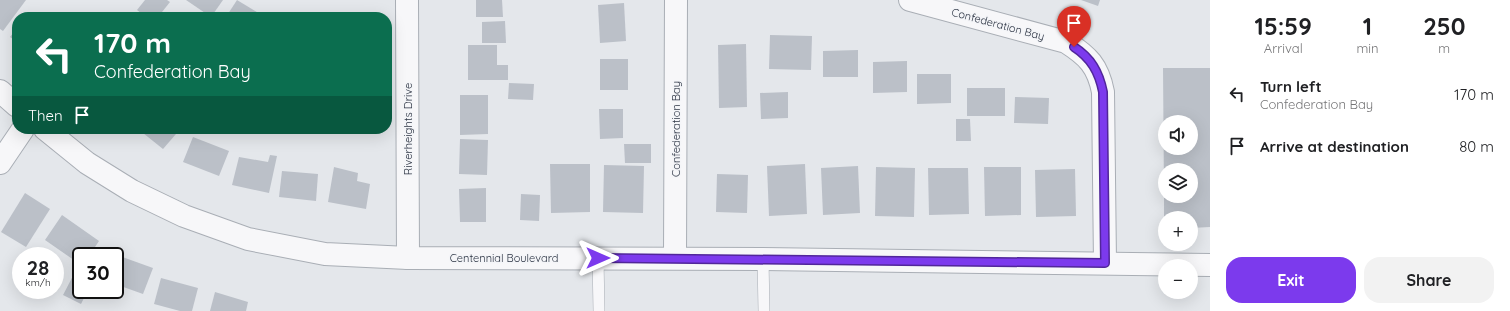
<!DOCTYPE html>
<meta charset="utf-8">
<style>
body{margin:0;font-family:Quicksand,sans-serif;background:#f2f2f2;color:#202124;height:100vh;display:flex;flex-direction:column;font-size:15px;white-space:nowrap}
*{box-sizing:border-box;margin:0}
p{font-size:13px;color:#757577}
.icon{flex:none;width:22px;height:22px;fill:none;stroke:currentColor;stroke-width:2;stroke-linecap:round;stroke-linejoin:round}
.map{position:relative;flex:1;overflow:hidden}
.panel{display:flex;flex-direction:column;background:#fff;width:300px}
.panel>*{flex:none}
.guide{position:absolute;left:12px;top:12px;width:380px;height:122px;border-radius:16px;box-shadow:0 4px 16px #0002;background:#0b6e4f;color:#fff;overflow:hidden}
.tools{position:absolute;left:1158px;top:115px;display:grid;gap:8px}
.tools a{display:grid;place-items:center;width:40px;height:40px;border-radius:50%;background:#fff;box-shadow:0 4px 16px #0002;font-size:20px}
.speed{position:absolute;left:12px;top:247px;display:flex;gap:8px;font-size:20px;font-weight:700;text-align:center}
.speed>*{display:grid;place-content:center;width:52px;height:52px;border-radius:50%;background:#fff;box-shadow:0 4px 16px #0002;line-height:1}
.speed small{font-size:10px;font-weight:400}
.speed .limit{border:2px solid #111;border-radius:6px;background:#fff;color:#111}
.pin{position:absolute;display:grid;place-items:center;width:34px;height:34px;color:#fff;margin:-41px -17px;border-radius:50% 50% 50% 0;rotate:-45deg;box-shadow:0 0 4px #0007}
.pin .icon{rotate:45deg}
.me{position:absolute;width:44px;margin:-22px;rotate:90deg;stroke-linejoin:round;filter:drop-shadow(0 0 3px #0008)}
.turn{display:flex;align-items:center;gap:14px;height:84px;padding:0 16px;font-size:18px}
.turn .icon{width:52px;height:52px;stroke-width:2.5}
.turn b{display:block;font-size:28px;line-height:34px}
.then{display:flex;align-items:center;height:38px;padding:0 16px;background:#0003;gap:8px;font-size:15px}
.eta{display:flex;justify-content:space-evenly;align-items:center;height:68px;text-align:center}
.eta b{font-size:24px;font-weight:700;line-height:28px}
.primary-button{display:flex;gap:8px;margin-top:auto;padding:8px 16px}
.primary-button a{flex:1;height:46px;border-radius:16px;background:#7c3aed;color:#fff;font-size:16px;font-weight:700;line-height:46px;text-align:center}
.primary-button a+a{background:#f2f2f2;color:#202124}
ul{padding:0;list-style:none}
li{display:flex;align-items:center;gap:12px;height:52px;padding:0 16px}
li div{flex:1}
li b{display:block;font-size:15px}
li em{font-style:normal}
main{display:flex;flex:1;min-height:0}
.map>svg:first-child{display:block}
</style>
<main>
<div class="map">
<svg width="1210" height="311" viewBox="0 0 1210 311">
<rect width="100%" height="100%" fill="#e4e7eb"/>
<!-- building -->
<g fill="#bbc0c8" fill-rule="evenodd">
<polygon points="0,0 26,0 3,31 0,29"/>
<polygon points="145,0 167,0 170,2 158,17 146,17 137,10"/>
<polygon points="186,0 223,0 211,17"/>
<polygon points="237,0 265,17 226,17"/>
<polygon points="476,0 502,0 503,17 476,17"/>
<polygon points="1081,0 1100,0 1098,6"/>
<polygon points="624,3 626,41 600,43 598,5"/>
<polygon points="505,21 506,43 482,43 482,22"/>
<polygon points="17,28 17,42 10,37"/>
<polygon points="770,35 812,36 811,70 769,69"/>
<polygon points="746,44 747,107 719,108 718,45"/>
<polygon points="468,45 497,45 497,65 508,65 508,80 468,80"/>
<polygon points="858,50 858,77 823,77 823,51"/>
<rect x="600" y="59" width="28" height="31"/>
<polygon points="907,61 907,92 873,93 873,62"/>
<path d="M1163 68H1210V227L1191 228V218H1164V196H1191V170H1165V193H1164ZM1165 122H1191V148H1165Z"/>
<polygon points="917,74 951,74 951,103 917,104"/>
<polygon points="509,83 534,84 533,100 508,99"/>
<rect x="967" y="88" width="38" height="28"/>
<polygon points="788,92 788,118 761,119 760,93"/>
<polygon points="460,95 488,95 488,134 460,135"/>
<polygon points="1015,97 1049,98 1048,124 1014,123"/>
<polygon points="599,109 623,109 623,138 600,139"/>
<polygon points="956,119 970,119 971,141 956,141"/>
<polygon points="138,129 170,129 176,134 163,149"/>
<polygon points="232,129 251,129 249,134"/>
<polygon points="193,137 229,151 219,176 183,162"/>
<polygon points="460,139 488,140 487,175 459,174"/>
<polygon points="624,144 651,144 651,163 625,163"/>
<polygon points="270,155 277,156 269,193 232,185 239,157 268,162"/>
<polygon points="550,164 590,164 590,212 551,213"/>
<polygon points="805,164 807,214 769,216 767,166"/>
<polygon points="604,165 644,166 643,213 603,212"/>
<polygon points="858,166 860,213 823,215 821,168"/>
<polygon points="334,167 358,173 357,181 370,184 366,209 328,202"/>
<polygon points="876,167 915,168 914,217 875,216"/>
<polygon points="984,167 1021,167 1021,215 985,216"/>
<polygon points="928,168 968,168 969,214 929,215"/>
<polygon points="1075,169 1076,216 1036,217 1035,170"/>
<polygon points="282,171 318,174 316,201 279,197"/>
<polygon points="717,174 748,175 747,213 716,212"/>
<polygon points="486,188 486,222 460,222 459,189"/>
<polygon points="25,193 50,209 26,247 1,232"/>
<polygon points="521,194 540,195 539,221 520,220"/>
<polygon points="62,215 99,241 89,256 81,256 81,265 45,240"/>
<polygon points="114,254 153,268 143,294 115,284"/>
<polygon points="75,272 81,275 81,290 88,290 81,304 63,295"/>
<polygon points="161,278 198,288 192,311 180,311 154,304"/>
<polygon points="215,292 248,302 246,311 210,311"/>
</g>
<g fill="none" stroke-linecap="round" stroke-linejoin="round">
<defs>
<g id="lane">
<polyline points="598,258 599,311"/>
<polyline points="763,259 764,311"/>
</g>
<g id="street">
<polyline points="407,0 408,258"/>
<path d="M910 0 1066 42C1088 56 1098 66 1103 92L1105 263"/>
<polyline points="0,91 17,106"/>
<polyline points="45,129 87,163 132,191 184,216 248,239 325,254 408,258 763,259 1210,265"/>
<polyline points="0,163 23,129"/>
<polyline points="675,258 676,0"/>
</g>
</defs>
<!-- lane casing -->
<use href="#lane" stroke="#a9aeb5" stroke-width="12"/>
<!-- street casing -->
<use href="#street" stroke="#a9aeb5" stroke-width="24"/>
<!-- lane -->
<use href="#lane" stroke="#f7f7f9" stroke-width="11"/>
<!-- street -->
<use href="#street" stroke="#f7f7f9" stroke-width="22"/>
</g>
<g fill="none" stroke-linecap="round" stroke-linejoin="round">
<defs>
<path id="route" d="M598 258 1105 263 1103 92C1099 72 1091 58 1074 47"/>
</defs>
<!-- route casing -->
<use href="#route" stroke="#51269a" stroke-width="10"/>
<!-- route -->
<use href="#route" stroke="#7c3aed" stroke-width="7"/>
</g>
<g text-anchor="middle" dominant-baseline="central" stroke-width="3" stroke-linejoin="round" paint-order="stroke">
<!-- street labels -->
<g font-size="11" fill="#2c3443" stroke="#f4f5f8">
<text transform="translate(998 24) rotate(15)">Confederation Bay</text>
<text transform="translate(408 129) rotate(-90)">Riverheights Drive</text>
<text transform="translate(676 129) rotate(-90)">Confederation Bay</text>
<text x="504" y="258">Centennial Boulevard</text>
</g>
</g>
</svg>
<div class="tools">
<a><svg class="icon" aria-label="sound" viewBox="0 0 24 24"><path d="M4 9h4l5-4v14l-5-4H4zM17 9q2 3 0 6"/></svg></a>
<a><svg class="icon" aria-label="layers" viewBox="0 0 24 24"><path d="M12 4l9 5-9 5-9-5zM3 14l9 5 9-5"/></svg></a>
<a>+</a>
<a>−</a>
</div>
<div class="speed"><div>28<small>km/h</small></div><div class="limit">30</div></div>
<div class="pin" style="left:1074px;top:47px;background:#d93025"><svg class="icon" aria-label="arrive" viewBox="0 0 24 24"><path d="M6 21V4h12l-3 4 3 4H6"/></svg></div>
<svg class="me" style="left:598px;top:258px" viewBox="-20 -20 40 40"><path d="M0-17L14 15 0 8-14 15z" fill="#7c3aed" stroke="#fff" stroke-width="4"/></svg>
<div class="guide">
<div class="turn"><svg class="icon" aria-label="left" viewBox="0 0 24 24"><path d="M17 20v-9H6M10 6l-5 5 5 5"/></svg><div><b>170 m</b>Confederation Bay</div></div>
<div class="then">Then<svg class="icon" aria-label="arrive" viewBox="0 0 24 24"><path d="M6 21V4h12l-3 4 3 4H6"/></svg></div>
</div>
</div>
<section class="panel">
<div class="eta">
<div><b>15:59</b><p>Arrival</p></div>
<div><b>1</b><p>min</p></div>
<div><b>250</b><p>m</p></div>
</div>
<ul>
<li><svg class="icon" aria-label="left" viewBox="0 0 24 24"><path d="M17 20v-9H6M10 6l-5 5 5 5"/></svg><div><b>Turn left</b><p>Confederation Bay</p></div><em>170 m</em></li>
<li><svg class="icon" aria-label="arrive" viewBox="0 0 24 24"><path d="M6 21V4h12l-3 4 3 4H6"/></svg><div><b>Arrive at destination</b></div><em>80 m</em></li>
</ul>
<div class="primary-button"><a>Exit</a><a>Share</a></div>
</section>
</main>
